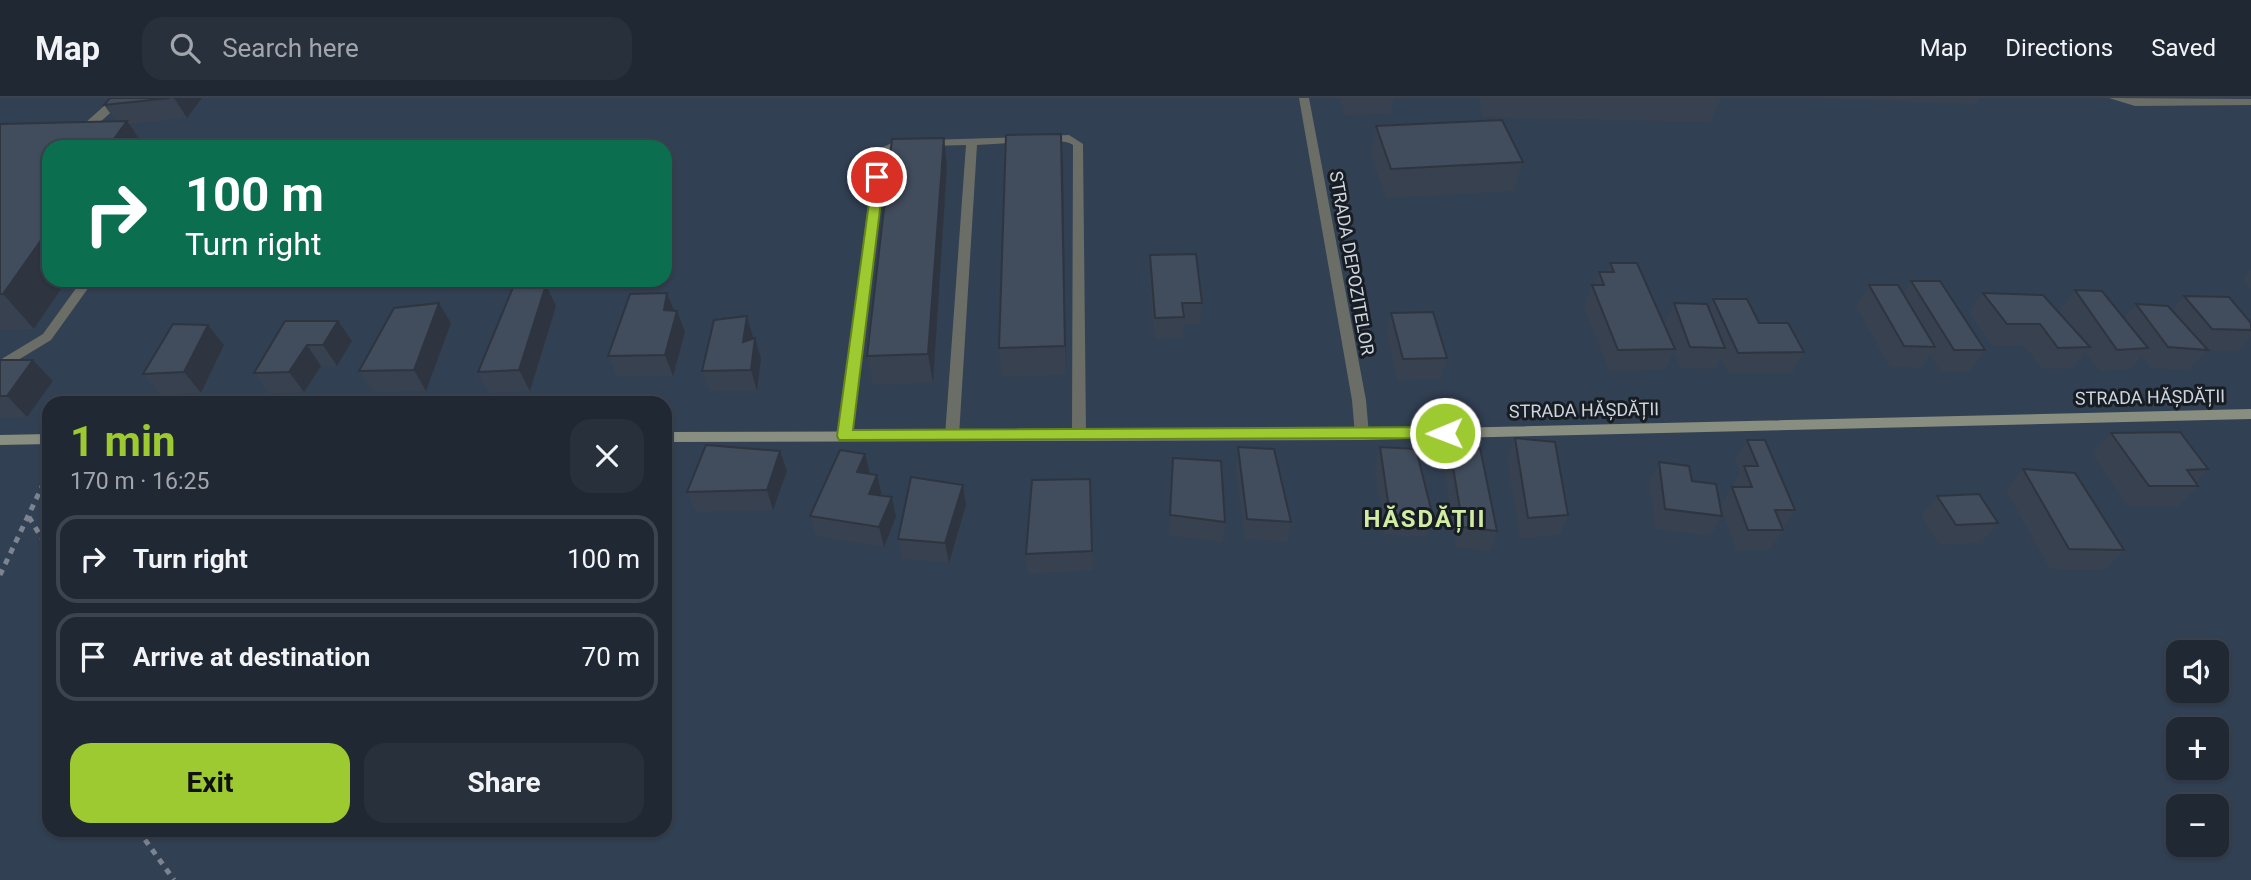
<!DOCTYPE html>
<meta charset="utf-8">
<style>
body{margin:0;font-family:Roboto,sans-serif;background:#28303c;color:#f1f3f6;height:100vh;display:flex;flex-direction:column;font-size:26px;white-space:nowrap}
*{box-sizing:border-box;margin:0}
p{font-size:23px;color:#a2a6ac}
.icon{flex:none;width:38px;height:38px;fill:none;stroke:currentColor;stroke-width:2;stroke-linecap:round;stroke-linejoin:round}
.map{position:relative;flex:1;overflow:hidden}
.drawer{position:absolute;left:42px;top:298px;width:630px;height:441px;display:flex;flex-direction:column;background:#202834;border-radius:21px;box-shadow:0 2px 5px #0004,0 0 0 2px #3d444f}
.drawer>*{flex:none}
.guide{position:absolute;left:42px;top:42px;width:630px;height:147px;border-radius:21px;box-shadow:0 2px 5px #0004,0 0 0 2px #3d444f;background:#0b6e4f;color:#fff;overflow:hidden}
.fabs{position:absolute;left:2166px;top:542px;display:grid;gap:14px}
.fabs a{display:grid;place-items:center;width:63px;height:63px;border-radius:14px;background:#202834;box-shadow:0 2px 5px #0004,0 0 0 2px #3d444f;font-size:35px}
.pin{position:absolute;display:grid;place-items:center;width:60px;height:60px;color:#fff;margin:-30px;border:4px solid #fff;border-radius:50%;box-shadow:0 2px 7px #0007}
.me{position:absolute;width:77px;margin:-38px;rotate:269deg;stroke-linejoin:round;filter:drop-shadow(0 0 5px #0008)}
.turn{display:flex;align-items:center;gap:24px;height:147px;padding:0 28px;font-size:32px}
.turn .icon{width:91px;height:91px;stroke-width:2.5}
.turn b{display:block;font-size:49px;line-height:60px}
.round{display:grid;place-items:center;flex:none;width:74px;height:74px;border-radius:21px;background:#28303c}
.summary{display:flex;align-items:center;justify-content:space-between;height:119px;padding:0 28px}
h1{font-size:42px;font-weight:700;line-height:52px;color:#9dca30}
.cta{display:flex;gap:14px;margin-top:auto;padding:14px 28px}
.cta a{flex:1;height:80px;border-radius:21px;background:#9dca30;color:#111;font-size:28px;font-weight:700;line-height:80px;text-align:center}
.cta a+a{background:#28303c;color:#f1f3f6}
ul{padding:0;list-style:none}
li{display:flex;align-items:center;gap:21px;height:88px;margin:0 14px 10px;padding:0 14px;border:4px solid #3d444f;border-radius:21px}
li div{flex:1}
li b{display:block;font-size:26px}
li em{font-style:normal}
header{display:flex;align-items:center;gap:42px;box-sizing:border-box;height:98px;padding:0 35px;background:#202834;border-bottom:2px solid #3d444f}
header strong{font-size:33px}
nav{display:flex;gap:38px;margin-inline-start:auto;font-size:24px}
.search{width:490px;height:63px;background:#28303c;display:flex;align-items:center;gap:18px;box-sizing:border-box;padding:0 24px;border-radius:21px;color:#a2a6ac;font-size:26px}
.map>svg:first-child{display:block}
</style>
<header>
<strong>Map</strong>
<div class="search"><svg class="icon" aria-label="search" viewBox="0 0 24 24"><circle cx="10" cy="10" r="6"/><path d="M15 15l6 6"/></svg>Search here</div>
<nav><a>Map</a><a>Directions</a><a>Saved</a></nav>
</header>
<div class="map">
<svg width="2251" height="782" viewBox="0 0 2251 782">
<rect width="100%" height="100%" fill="#2b3645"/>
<!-- built -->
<path fill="#324054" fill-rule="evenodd" d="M0 0H2251V782H0ZM49 49H665V182H49ZM49 304H665V732H49ZM2179 555H2217V593H2179ZM2179 632H2217V670H2179ZM2179 709H2217V747H2179Z"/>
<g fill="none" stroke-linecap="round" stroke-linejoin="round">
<!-- path -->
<g stroke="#7b8490" stroke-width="5" stroke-dasharray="6 6" stroke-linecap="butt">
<polyline points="29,419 49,452"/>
<polyline points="0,477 49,374"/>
<polyline points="138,732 174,782"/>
</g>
<!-- lane -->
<g fill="#6b6e66" fill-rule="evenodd">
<path d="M113 0H124C113 13 93 35 75 34V30L85 25Z"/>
<polygon points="1299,0 1309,0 1366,302 1369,337 1362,342 1355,337 1352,302"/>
<polygon points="2109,0 2251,1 2251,7 2135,8"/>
<path d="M1069 37 1083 46 1086 337 1079 342 1072 337 1073 47C1062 40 1048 48 1039 41L1044 38Z"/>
<polygon points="1024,39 1028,40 1028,44 977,47 959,338 952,343 945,338 966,47 898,49 885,55 852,338 850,342 840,342 838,338 875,53 896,43"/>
<polygon points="82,182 94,182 51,242 0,273 0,262 43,236"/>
</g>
<!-- secondary -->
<g fill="#888e80" fill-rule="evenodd">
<polygon points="2251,311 2251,321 1362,342 665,344 665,334 1362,332"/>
<polygon points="49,336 49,346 0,347 0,337"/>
</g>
</g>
<!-- wall -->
<g fill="#38414f">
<polygon points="110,0 202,0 187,20 129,26 145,49 49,49 34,231 0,232 0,26 116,23 104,7"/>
<polygon points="1339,0 1394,0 1391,16 1344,17"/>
<polygon points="1479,0 1721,0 1711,24 1483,19"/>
<polygon points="1811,0 1979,0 1976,6"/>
<polygon points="1376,28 1523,64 1514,93 1386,100 1371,57"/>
<polygon points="1063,64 1066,277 1002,279 999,250"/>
<polygon points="947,68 933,285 873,287 867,258"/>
<polygon points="1150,157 1202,205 1200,226 1183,226 1183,240 1154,240 1149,177"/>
<polygon points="1610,165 1664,226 1674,205 1709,210 1713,201 1759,225 1804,254 1792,275 1728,275 1721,260 1715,271 1680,270 1674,253 1665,272 1609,273 1584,208 1592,187 1594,187 1599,174 1607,174"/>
<polygon points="2251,171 2251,192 2243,180"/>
<polygon points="1911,183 1985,252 1970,273 1940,273 1930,256 1921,270 1890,269 1856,208 1869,187 1903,196"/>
<polygon points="546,187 556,208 530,293 489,295 478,274 543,188"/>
<polygon points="2075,192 2124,220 2136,206 2172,212 2184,198 2251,225 2251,238 2238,253 2207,252 2189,272 2150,270 2141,258 2130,271 2099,273 2086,254 2073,270 2041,271 2024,247 1992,247 1969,215 1983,195 2063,218 2059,213"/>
<polygon points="667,195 674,213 677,213 685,234 673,278 617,279 608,258"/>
<polygon points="1391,215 1447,260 1441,281 1398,282 1387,236"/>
<polygon points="338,223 352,243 337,268 321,268 304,294 270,296 254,275"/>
<polygon points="451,225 426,293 373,294 359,273"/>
<polygon points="208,227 224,247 201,295 161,297 143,276"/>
<polygon points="753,239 761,261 757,293 710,293 702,273"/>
<polygon points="0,262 53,283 27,319 0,319"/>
<polygon points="2111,335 2208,371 2196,384 2198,388 2178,408 2129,408 2092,355"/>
<polygon points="1515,340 1568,417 1560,437 1520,440 1507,360"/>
<polygon points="1747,342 1795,412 1770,452 1736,452 1721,410 1722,418 1710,438 1655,431 1649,385 1659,364 1692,383 1720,408 1740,374 1735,362"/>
<polygon points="1238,349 1291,424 1288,444 1245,441 1236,370"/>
<polygon points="1380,349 1433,419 1427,439 1384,437 1375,369"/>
<polygon points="1450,351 1497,433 1490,453 1456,449 1444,371"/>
<polygon points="780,353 787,373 773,412 696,414 687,394"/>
<polygon points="1173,360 1225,424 1223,444 1169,437"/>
<polygon points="2023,371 2124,452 2104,472 2050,471 2006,392"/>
<polygon points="870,376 877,377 882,397 896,419 884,449 816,438 810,418"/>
<polygon points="1090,381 1093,472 1028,476 1026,456"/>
<polygon points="1937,398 1998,425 1980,445 1939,447 1921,418"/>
<polygon points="966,407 949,465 902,461 898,441"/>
</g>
<!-- shaded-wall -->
<g fill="#2e3540">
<polygon points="174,0 202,0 187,20"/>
<polygon points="127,23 145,49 108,49"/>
<polygon points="1061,36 1063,64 1066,277 1065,248"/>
<polygon points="944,40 947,68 933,285 928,256"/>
<polygon points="49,131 49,182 67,182 34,231 3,196"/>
<polygon points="536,182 540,182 545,193 546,187 556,208 530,293 519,272"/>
<polygon points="667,195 675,215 677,213 685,234 673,278 665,257 664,212"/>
<polygon points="439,205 451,225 426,293 414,272"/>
<polygon points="747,218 753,239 749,265 743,244"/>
<polygon points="338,223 352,243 337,268 323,247"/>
<polygon points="208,227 224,247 201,295 184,274"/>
<polygon points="755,240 761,261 757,293 751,272"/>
<polygon points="307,247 321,268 304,294 289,274"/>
<polygon points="33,262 53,283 27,319 7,298"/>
<polygon points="780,353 787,373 773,412 767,392"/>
<polygon points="865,356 870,376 857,374"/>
<polygon points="877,377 882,398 869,396"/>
<polygon points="963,387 966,407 949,465 945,445"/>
<polygon points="892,399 896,419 884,449 879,429"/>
</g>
<!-- building -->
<g fill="#414c5c" stroke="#2e3540" stroke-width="2">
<polygon points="110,0 170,0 104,7"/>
<polygon points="1502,22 1523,64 1391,71 1376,28"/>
<polygon points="127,23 108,49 49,49 49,131 3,196 0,196 0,26"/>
<polygon points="1061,36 1065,248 999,250 1006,37"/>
<polygon points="944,40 928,256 867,258 892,41"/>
<polygon points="1196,156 1202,205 1182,205 1184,219 1155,220 1150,157"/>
<polygon points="1610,165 1637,165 1675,251 1618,252 1592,187 1604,187 1599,174 1614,174"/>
<polygon points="516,182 536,182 535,190 546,187 519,272 478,274"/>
<polygon points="1911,183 1940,183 1985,252 1954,252"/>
<polygon points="1869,187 1898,187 1935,249 1904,248"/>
<polygon points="2075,192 2102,193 2148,250 2117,252"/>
<polygon points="667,195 664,212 677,213 665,257 608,258 630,196"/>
<polygon points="1983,195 2043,197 2090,249 2058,250 2040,226 2007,226"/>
<polygon points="2184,198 2229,199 2251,225 2251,232 2212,231"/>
<polygon points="1713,201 1747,201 1759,225 1788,225 1804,254 1738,255"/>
<polygon points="439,205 414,272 359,273 394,210"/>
<polygon points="1674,205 1707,206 1725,250 1690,249"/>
<polygon points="2136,206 2168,208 2208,252 2168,249"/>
<polygon points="1433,214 1447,260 1403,261 1391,215"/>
<polygon points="747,218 743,244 755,240 751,272 702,273 714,222"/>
<polygon points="285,223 338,223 323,247 307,247 289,274 254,275"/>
<polygon points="173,226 208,227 184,274 143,276"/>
<polygon points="0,262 33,262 7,298 0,298"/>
<polygon points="2180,334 2208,371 2187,372 2198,388 2149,388 2111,335"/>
<polygon points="1515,340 1555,344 1568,417 1528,420"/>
<polygon points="1747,342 1765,342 1795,412 1775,412 1783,432 1748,432 1732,389 1752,389 1744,368 1758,368"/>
<polygon points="706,347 780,353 767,392 687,394"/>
<polygon points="1238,349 1274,351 1291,424 1247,421"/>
<polygon points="1380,349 1416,351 1433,419 1390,417"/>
<polygon points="1480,350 1497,433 1463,429 1450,351"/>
<polygon points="840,352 865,356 857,374 877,377 869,396 892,399 879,429 810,418"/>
<polygon points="1173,360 1221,363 1225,424 1170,417"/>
<polygon points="1659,364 1689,368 1692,383 1716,386 1722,418 1665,411"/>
<polygon points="2023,371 2075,375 2124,452 2069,451"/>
<polygon points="911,379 963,387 945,445 898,441"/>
<polygon points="1090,381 1092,453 1026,456 1032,382"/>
<polygon points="1979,396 1998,425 1956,427 1937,398"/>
</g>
<!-- route -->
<polygon fill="#9dca30" stroke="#66831f" stroke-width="2" points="873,76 884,79 853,332 1445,329 1453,335 1445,340 839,342 837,338"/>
<g text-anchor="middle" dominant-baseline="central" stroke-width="6" stroke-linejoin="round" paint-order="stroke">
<!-- street labels -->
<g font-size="18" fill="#ced5de" stroke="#181d24">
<text transform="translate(1352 165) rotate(80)">STRADA DEPOZITELOR</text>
<text transform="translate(2150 299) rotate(-1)">STRADA HĂȘDĂȚII</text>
<text transform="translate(1584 312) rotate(-1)">STRADA HĂȘDĂȚII</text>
</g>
<!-- district labels -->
<g font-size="24" font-weight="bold" letter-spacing="2" fill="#d1eda3" stroke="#181d24">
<text x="1425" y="421">HĂSDĂȚII</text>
</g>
</g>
</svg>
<div class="fabs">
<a><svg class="icon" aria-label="sound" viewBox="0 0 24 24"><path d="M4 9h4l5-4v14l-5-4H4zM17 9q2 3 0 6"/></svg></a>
<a>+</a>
<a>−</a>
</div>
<div class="pin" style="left:877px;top:79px;background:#d93025"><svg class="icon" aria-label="arrive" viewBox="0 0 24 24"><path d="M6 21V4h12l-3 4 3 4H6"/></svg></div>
<svg class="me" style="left:1445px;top:335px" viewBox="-20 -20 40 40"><circle r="17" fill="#9dca30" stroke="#fff" stroke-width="3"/><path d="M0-11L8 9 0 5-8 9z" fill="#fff"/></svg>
<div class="guide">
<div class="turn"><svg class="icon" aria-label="right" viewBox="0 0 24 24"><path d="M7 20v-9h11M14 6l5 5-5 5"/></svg><div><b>100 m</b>Turn right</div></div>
</div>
<section class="drawer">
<div class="summary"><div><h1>1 min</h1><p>170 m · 16:25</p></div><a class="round"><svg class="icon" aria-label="close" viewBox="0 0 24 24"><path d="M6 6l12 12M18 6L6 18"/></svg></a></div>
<ul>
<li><svg class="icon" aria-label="right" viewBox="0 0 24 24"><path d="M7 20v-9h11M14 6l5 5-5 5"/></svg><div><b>Turn right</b></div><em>100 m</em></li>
<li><svg class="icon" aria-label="arrive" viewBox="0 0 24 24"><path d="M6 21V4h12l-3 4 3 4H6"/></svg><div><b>Arrive at destination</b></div><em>70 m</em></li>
</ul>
<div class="cta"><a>Exit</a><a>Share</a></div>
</section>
</div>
